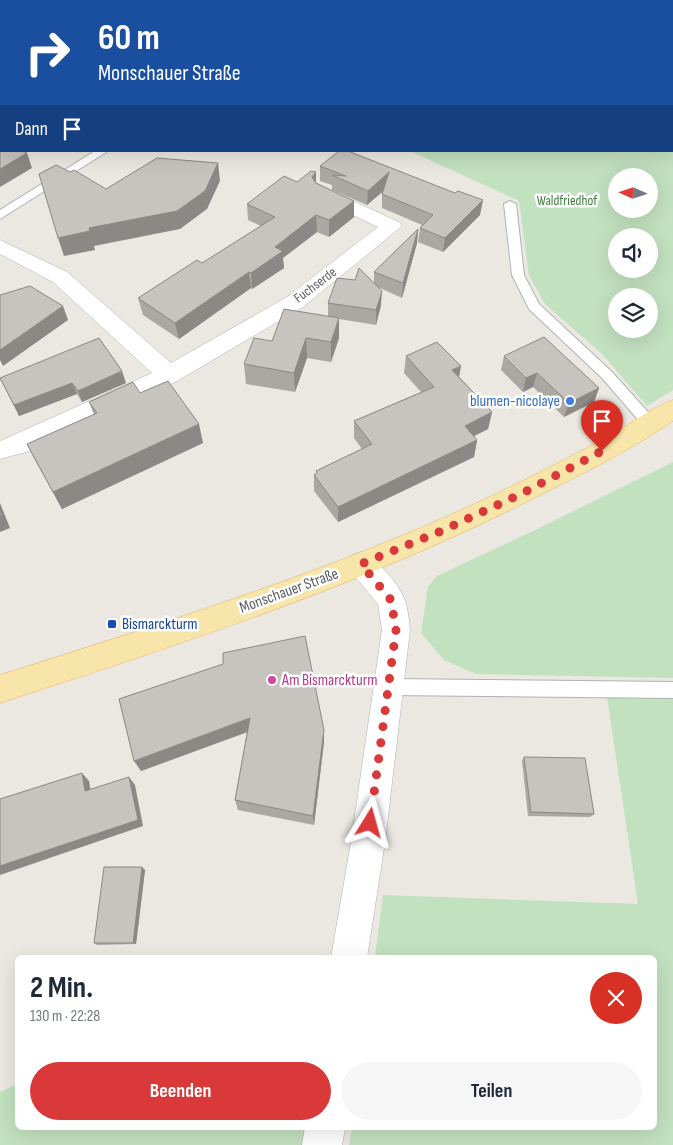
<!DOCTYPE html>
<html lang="de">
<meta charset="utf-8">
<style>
body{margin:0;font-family:"Sofia Sans Condensed",sans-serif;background:#f6f6f7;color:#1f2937;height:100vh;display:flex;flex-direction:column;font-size:19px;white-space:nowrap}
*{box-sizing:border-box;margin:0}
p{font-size:16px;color:#747a83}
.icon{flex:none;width:28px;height:28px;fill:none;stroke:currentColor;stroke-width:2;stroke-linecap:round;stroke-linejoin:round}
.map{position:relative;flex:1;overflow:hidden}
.drawer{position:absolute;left:15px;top:955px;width:642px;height:175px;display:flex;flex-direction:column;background:#fff;border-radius:8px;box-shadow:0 5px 20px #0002}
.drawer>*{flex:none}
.banner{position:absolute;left:0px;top:0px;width:674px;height:152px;box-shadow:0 5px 20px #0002;background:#1a4fa0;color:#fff;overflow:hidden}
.needle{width:32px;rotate:273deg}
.tools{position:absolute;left:608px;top:168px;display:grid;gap:10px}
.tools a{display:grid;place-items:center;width:50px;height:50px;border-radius:50%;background:#fff;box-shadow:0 5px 20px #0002;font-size:25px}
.pin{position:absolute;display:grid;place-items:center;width:42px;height:42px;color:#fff;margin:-51px -21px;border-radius:50% 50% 50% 0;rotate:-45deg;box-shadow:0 0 5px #0007}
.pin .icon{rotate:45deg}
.me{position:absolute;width:55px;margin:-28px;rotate:8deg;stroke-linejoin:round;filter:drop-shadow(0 0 4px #0008)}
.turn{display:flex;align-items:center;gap:18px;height:105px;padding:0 15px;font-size:22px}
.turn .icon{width:65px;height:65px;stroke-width:2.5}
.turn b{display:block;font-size:35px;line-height:42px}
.then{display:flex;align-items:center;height:48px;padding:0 15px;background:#0003;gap:10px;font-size:19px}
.round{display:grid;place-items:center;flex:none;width:52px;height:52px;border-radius:26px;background:#f6f6f7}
.headline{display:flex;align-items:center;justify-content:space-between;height:85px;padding:0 15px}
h1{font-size:30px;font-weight:700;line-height:38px}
.button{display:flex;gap:10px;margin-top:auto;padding:10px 15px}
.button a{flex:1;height:58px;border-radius:30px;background:#da3939;color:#fff;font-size:20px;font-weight:700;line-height:58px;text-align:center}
.button a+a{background:#f6f6f7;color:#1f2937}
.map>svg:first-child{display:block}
</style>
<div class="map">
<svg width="673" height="1145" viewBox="0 0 673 1145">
<rect width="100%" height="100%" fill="#ebe8e1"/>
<!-- green -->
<g fill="#c2e1bf" fill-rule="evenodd">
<path d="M113 0H673V390L647 406 603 355 545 304 529 275 519 201 410 151H672V1ZM616 176H649V209H616ZM649 236V269H616V236ZM616 296H649V329H616Z"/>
<polygon points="673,462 673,678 476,674 444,660 421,633 428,587 437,576 533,531"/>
<polygon points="607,697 673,697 673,1145 349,1145 352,1128 655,1128 655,958 375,957 383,895 638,904"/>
<polygon points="17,1084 18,1128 303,1128 301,1145 0,1145 0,1092"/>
</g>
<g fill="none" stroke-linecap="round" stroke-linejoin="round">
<defs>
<g id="lane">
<polygon points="95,151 108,151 0,219 0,210"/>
<polygon points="510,201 516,204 524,275 539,304 612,372 656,421 658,425 656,429 651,430 646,429 602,378 529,309 512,275 504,204"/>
<polygon points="389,679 673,682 673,698 389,695 383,693 380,687 383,681"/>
</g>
<g id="street">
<polygon points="324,188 399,222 402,226 303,307 177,381 26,452 0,459 0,441 152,373 53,282 0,254 0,240 67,272 171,363 287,297 378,227 317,198 314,194 317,190"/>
<path d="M361 552C375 557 399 584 404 598 408 608 409 620 410 630L385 842 367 958H331L351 842 382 630 378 604 351 572 347 564 351 556Z"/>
<polygon points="305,1128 345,1128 342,1145 302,1145"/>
</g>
<path id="primary" d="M673 400V421C631 450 584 473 538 496 367 584 183 643 0 703V675C151 627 303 580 448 516 502 492 555 465 607 437 627 427 653 406 673 400Z"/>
</defs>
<!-- lane casing -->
<use href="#lane" stroke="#afb2b6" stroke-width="2"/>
<!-- street casing -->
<use href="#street" stroke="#afb2b6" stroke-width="1"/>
<!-- primary casing -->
<use href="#primary" stroke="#e5b561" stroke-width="1"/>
<!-- lane -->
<use href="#lane" fill="#fff" fill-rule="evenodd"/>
<!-- street -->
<use href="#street" fill="#fff" fill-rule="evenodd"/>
<!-- primary -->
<use href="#primary" fill="#f8e5aa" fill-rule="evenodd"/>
</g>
<!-- wall -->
<g fill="#aba8a3">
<polygon points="0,0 20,0 21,1 1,1 1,46 0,45"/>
<polygon points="320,166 480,215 443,252 418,242 420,228 422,225 382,208 382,194 383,191 367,205 332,190 332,185 320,181"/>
<polygon points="316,172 316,183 354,217 329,237 317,232 283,258 284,268 252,289 251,288 179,339 143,315 138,298 202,263 261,226 248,220 247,204 297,182"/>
<polygon points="418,229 417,243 402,298 380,288 381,305 376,325 339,319 339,338 331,362 307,358 295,392 246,384 244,364 272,341 328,316 328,303 374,283 374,272"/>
<polygon points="406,356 459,377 492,412 488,429 474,436 477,440 474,457 338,522 314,491 314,475 316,474 316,471 362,449 354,438 354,421 421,392 404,373"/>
<polygon points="504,356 599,388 594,402 564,417 533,387 523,392 501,370"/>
<polygon points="0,378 126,383 82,402 77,394 19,416"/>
<polygon points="140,393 203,443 62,509 36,462 27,444 94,415 89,402"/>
<polygon points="119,699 324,742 314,825 238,810 235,800 247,732 141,771"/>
<polygon points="524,757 594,814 590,817 528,816 522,761"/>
<polygon points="142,867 145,870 136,944 97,945 94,943"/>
</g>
<!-- shaded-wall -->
<g fill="#8b8885">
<polygon points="27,153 32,168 0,187 0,169"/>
<polygon points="218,163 220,181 207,209 180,229 94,246 95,250 64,256 58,238 89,228"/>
<polygon points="316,172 316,188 312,177"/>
<polygon points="389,172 388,187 367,205 368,191"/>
<polygon points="483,200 480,215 443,252 445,238"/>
<polygon points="354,201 354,217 329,237 329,220"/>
<polygon points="316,215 317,232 283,258 284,268 252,289 251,273 275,247"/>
<polygon points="418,229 417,243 402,298 403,283"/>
<polygon points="249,272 251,288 179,339 175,323"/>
<polygon points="382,291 381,305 376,325 376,310"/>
<polygon points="63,306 68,320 3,366 0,360 0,350"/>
<polygon points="339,318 339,338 331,362 331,342"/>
<polygon points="306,338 307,358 295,392 294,373"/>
<polygon points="461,366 458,383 452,370"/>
<polygon points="122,371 126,383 82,402 78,391"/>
<polygon points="537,373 533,387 523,392 526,378"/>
<polygon points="72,383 77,394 19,416 14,405"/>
<polygon points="599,388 594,402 564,417 569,403"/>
<polygon points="492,412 488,429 462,442 465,426"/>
<polygon points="199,424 203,443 62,509 53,492"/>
<polygon points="477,440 474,457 338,522 338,507"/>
<polygon points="0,503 10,528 0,532"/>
<polygon points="250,718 253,730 141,771 134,761"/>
<polygon points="324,730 324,742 314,825 313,816"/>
<polygon points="82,773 89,781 92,799 85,791"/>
<polygon points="129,777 135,785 143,826 0,875 0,866"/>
<polygon points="142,867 145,870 136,944 133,943"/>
</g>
<!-- building -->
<g fill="#c7c3be" stroke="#8b8885">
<polygon points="0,0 18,0 18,1 1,1 1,34 0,34"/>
<polygon points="0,140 1,140 1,151 23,151 27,153 0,169"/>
<polygon points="339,151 348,151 455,193 458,191 483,200 445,238 420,228 433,215 382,194 389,172 368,191 332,175 346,176 320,166"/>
<polygon points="157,158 218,163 205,191 177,211 89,228 90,231 58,238 39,174 56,165 70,172 74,170 106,189"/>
<polygon points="311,171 316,172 312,177 316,183 354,201 329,220 316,215 275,247 283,251 251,273 249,272 175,323 138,298 197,260 202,263 275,217 247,204 284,176 297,182"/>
<polygon points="418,229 403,283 374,272"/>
<polygon points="359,268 382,291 376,310 328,303 337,278 355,280"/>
<polygon points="30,286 63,306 0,350 0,295"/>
<polygon points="284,309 339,318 331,342 306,338 294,373 244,364 254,338 272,341"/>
<polygon points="544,337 599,388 569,403 537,373 526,378 504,356"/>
<polygon points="99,338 122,371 78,391 72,383 14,405 0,378"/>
<polygon points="437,342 461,366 452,370 492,412 465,426 477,440 338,507 314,475 317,473 316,471 372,444 354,421 434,387 406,356"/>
<polygon points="168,381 199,424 53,492 27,444 97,413 89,402 133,382 140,393"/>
<polygon points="0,510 2,515 0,516"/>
<polygon points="305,636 324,730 313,816 235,800 250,718 134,761 119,699 223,664 223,653"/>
<polygon points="524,757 585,758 594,814 531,812"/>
<polygon points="82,773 85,791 129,777 138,820 0,866 0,799"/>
<polygon points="104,867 142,867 133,943 94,943"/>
</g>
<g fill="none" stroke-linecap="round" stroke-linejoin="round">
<!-- route -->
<polyline stroke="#da3939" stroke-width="9" stroke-dasharray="0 16.2" points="370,823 396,630 391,600 361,564 439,532 521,494 602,451"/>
</g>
<!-- markers -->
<circle fill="#3f7fe0" stroke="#fff" stroke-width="2" cx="570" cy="401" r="5"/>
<rect fill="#1a4fb4" stroke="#fff" stroke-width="2" x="107" y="619" width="10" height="10" rx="2.5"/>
<circle fill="#d1479c" stroke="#fff" stroke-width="2" cx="272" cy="680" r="5"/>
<g text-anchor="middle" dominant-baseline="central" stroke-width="5" stroke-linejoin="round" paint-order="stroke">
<!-- far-park labels -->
<g font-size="14" fill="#3d7e3b" stroke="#fff">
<text x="567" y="200">Waldfriedhof</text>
</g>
<!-- far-street labels -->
<g font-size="14" fill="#5a5d61" stroke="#fff">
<text transform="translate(315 285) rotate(-37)">Fuchserde</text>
</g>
<!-- shop labels -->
<g font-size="16" fill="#366cbe" stroke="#fff" text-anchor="end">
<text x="560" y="401">blumen-nicolaye</text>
</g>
<!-- street labels -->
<g font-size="16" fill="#5a5d61" stroke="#fff">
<text transform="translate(289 591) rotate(-20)">Monschauer Straße</text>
</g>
<!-- transit labels -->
<g font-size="16" fill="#164399" stroke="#fff" text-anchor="start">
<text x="122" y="624">Bismarckturm</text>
</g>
<!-- hotel labels -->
<g font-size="16" fill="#b23c85" stroke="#fff" text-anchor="start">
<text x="282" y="680">Am Bismarckturm</text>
</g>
</g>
</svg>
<div class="tools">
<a><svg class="needle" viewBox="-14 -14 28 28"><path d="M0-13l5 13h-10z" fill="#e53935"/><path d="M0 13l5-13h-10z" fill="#747a83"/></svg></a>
<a><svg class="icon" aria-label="sound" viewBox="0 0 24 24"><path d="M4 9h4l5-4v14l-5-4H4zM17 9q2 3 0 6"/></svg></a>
<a><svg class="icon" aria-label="layers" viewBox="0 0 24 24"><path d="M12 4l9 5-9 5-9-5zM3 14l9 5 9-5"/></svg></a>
</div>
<div class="pin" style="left:602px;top:451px;background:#d93025"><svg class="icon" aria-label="arrive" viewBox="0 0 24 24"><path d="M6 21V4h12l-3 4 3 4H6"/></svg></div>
<svg class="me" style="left:370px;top:823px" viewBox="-20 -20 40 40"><path d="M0-17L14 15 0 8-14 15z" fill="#da3939" stroke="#fff" stroke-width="4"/></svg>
<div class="banner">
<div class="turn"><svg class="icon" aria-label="right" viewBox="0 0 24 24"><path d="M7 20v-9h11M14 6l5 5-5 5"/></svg><div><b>60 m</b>Monschauer Straße</div></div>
<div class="then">Dann<svg class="icon" aria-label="arrive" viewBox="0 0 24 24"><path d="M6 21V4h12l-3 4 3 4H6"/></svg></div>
</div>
<section class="drawer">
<div class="headline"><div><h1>2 Min.</h1><p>130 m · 22:28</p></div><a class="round" style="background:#d93025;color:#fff"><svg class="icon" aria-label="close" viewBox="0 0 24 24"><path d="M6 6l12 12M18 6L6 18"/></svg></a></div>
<div class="button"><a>Beenden</a><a>Teilen</a></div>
</section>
</div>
